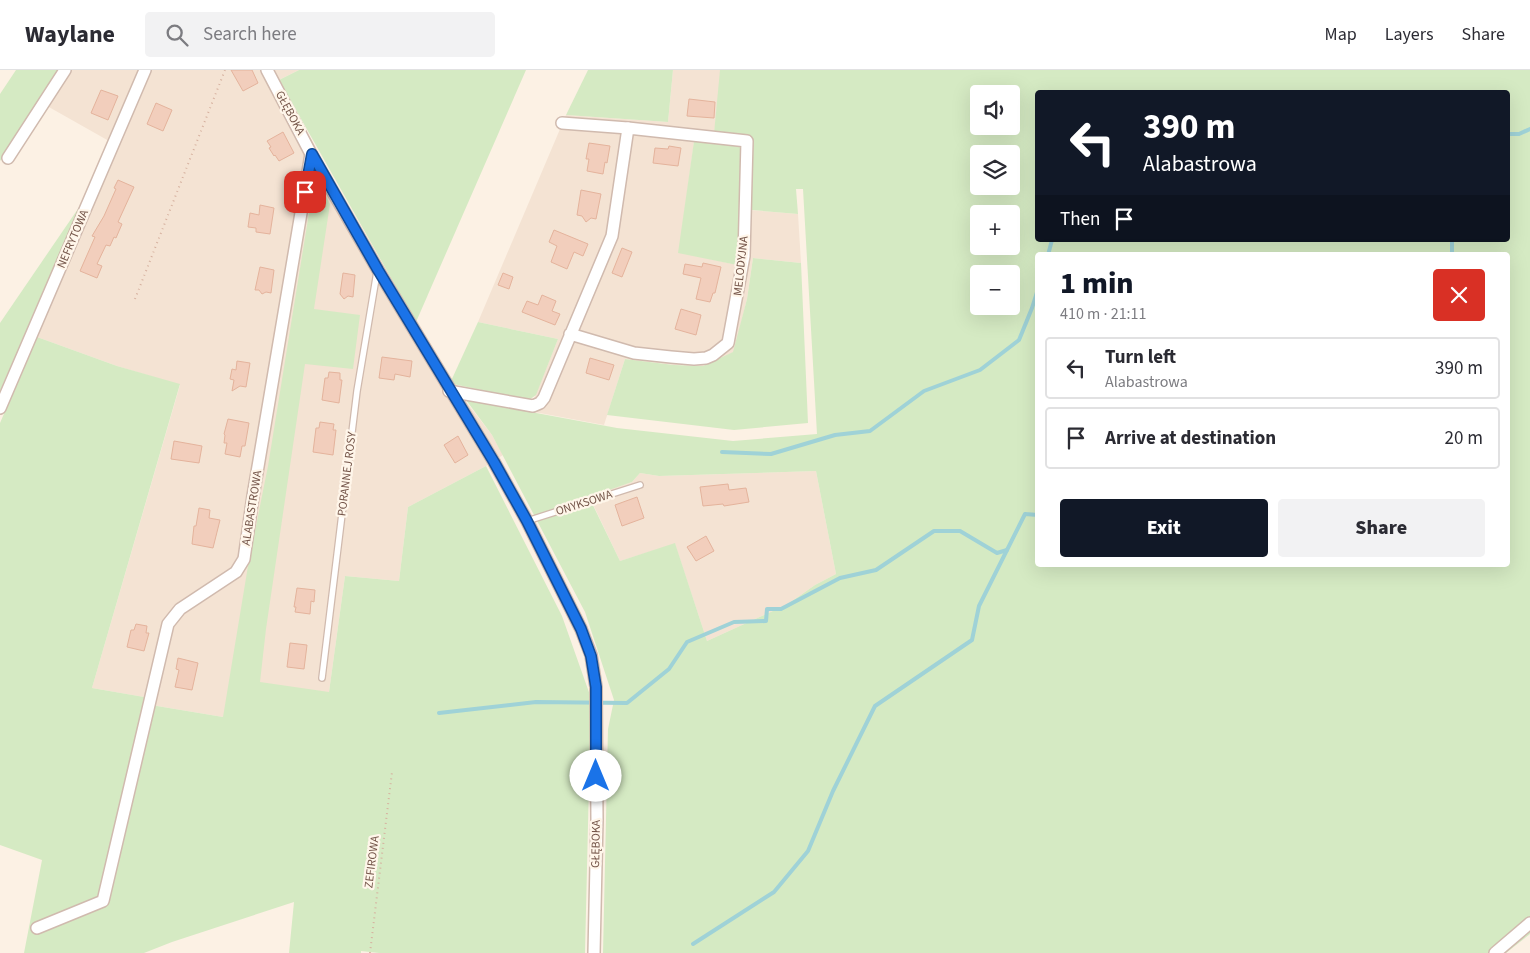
<!DOCTYPE html>
<meta charset="utf-8">
<style>
body{margin:0;font-family:"Source Sans 3",sans-serif;background:#f2f2f3;color:#2b2b33;height:100vh;display:flex;flex-direction:column;font-size:19px;white-space:nowrap}
*{box-sizing:border-box;margin:0}
p{font-size:16px;color:#7c7c81}
.icon{flex:none;width:28px;height:28px;fill:none;stroke:currentColor;stroke-width:2;stroke-linecap:round;stroke-linejoin:round}
.map{position:relative;flex:1;overflow:hidden}
.sheet{position:absolute;left:1035px;top:182px;width:475px;height:315px;display:flex;flex-direction:column;background:#fff;border-radius:5px;box-shadow:0 5px 20px #0002}
.sheet>*{flex:none}
.top-card{position:absolute;left:1035px;top:20px;width:475px;height:152px;border-radius:5px;box-shadow:0 5px 20px #0002;background:#111827;color:#fff;overflow:hidden}
.buttons{position:absolute;left:970px;top:15px;display:grid;gap:10px}
.buttons a{display:grid;place-items:center;width:50px;height:50px;border-radius:5px;background:#fff;box-shadow:0 5px 20px #0002;font-size:25px}
.pin{position:absolute;display:grid;place-items:center;width:42px;height:42px;color:#fff;margin:-21px;border-radius:10px;box-shadow:0 2px 8px #0006}
.me{position:absolute;width:55px;margin:-28px;rotate:0deg;stroke-linejoin:round;filter:drop-shadow(0 0 4px #0008)}
.turn{display:flex;align-items:center;gap:18px;height:105px;padding:0 25px;font-size:22px}
.turn .icon{width:65px;height:65px;stroke-width:2.5}
.turn b{display:block;font-size:35px;line-height:42px}
.then{display:flex;align-items:center;height:48px;padding:0 25px;background:#0003;gap:10px;font-size:19px}
.round{display:grid;place-items:center;flex:none;width:52px;height:52px;border-radius:5px;background:#f2f2f3}
.head{display:flex;align-items:center;justify-content:space-between;height:85px;padding:0 25px}
h1{font-size:30px;font-weight:800;line-height:38px;color:#111827}
.button{display:flex;gap:10px;margin-top:auto;padding:10px 25px}
.button a{flex:1;height:58px;border-radius:5px;background:#111827;color:#fff;font-size:20px;font-weight:800;line-height:58px;text-align:center}
.button a+a{background:#f2f2f3;color:#2b2b33}
ul{padding:0;list-style:none}
li{display:flex;align-items:center;gap:15px;height:62px;margin:0 10px 8px;padding:0 15px;border:2px solid #e1e1e2;border-radius:5px}
li div{flex:1}
li b{display:block;font-size:19px}
li em{font-style:normal}
header{display:flex;align-items:center;gap:30px;box-sizing:border-box;height:70px;padding:0 25px;background:#fff;border-bottom:1px solid #e1e1e2}
header strong{font-size:24px}
nav{display:flex;gap:28px;margin-inline-start:auto;font-size:18px}
.search{width:350px;height:45px;background:#f2f2f3;display:flex;align-items:center;gap:12px;box-sizing:border-box;padding:0 18px;border-radius:5px;color:#7c7c81;font-size:19px}
.map>svg:first-child{display:block}
</style>
<header>
<strong>Waylane</strong>
<div class="search"><svg class="icon" aria-label="search" viewBox="0 0 24 24"><circle cx="10" cy="10" r="6"/><path d="M15 15l6 6"/></svg>Search here</div>
<nav><a>Map</a><a>Layers</a><a>Share</a></nav>
</header>
<div class="map">
<svg width="1530" height="883" viewBox="0 0 1530 883">
<rect width="100%" height="100%" fill="#fcf1e4"/>
<!-- residential -->
<g fill="#f4e3d3">
<polygon points="59,0 299,0 279,10 327,98 450,311 492,365 503,385 486,396 408,437 399,511 345,506 329,622 223,647 157,636 144,627 92,618 180,315 117,296 37,267 27,261 109,71 40,32"/>
<polygon points="673,0 721,0 713,75 694,72 679,182 737,195 738,139 798,144 801,193 753,188 747,229 734,282 703,296 674,295 625,289 604,355 529,341 558,269 478,252 566,45 668,52"/>
<polygon points="816,401 836,504 815,515 788,534 707,571 675,474 620,491 589,426 632,412 640,403 659,406"/>
</g>
<!-- green -->
<g fill="#d5eac3" fill-rule="evenodd">
<polygon points="16,0 59,0 40,32 0,91 0,24"/>
<polygon points="299,0 526,0 416,252 279,10"/>
<polygon points="588,0 673,0 668,52 566,45"/>
<path d="M720 0H1530V864L1506 883H603L608 659 614 630 585 542 492 365 466 330 617 358 733 371 817 364 803 119H796L798 144 739 139 737 195 678 183 694 71 713 74ZM1038 22H1508V170H1038ZM979 24H1011V56H979ZM979 84H1011V116H979ZM979 144H1011V176H979ZM1038 185H1508V495H1038ZM979 204H1011V236H979ZM816 401 836 504 815 515 788 534 707 571 675 473 620 491 589 427 632 412 640 403 659 406Z"/>
<polygon points="315,106 330,134 314,239 360,245 353,299 305,294 266,559 260,612 329,622 345,506 399,511 408,437 486,396 562,546 591,628 585,883 379,883 361,881 361,883 289,883 294,832 172,872 144,883 24,883 42,790 0,775 0,353 37,267 117,296 180,314 92,618 144,627 157,636 223,647 248,496 268,396"/>
<polygon points="84,130 0,321 0,253"/>
<polygon points="753,188 801,193 808,353 734,360 607,345 625,289 674,295 703,296 733,282 747,229"/>
<polygon points="478,252 558,269 536,325 529,330 453,314 451,311"/>
</g>
<g fill="none" stroke-linecap="round" stroke-linejoin="round">
<!-- stream -->
<g stroke="#9fd2d7" stroke-width="4">
<polyline points="1508,64 1519,64 1530,59"/>
<polyline points="1452,170 1452,185"/>
<polyline points="1048,185 1052,170"/>
<polyline points="722,382 771,384 835,365 870,361 924,321 980,300 1019,270 1032,238 1038,219"/>
<polyline points="439,643 536,632 627,633 669,599 687,572 734,552 766,551 767,539 781,539 840,508 876,500 934,461 960,461 997,483 1007,480"/>
<polyline points="693,874 774,822 808,781 833,721 875,636 972,570 979,536 1025,444 1038,445"/>
</g>
</g>
<!-- building -->
<g fill="#f2cebc" stroke="#e4b39c">
<polygon points="231,0 252,0 258,13 243,21"/>
<polygon points="101,20 118,26 108,50 91,43"/>
<polygon points="689,29 715,32 714,48 687,46"/>
<polygon points="156,33 172,40 163,61 147,54"/>
<polygon points="283,62 294,83 279,91 275,85 274,86 269,78 271,77 267,71"/>
<polygon points="589,73 610,76 607,93 605,92 603,104 587,101 589,89 586,89"/>
<polygon points="669,76 681,78 678,96 653,93 655,78 668,79"/>
<polygon points="118,110 134,117 118,152 122,154 116,168 114,167 110,176 106,175 97,194 102,196 97,208 80,201 95,167 92,166 104,146 116,119 114,118"/>
<polygon points="581,120 601,124 596,149 591,148 586,152 582,146 577,145"/>
<polygon points="260,135 274,138 270,164 256,162 256,158 248,157 250,143 259,145"/>
<polygon points="554,160 588,174 583,186 574,182 567,199 551,192 557,176 549,172"/>
<polygon points="622,178 632,182 622,207 612,203"/>
<polygon points="703,193 721,197 715,223 713,223 710,232 696,229 701,208 683,204 685,194 702,197"/>
<polygon points="260,197 274,200 271,223 266,222 262,224 259,220 255,220"/>
<polygon points="343,203 355,205 353,227 348,226 344,229 340,224"/>
<polygon points="503,203 513,207 509,219 498,215"/>
<polygon points="542,225 556,231 552,241 560,244 555,255 522,242 527,231 538,235"/>
<polygon points="681,239 701,245 696,265 675,259"/>
<polygon points="382,287 412,291 410,307 395,304 394,310 379,308"/>
<polygon points="590,288 614,295 609,310 586,303"/>
<polygon points="237,291 250,293 246,317 240,316 232,321 234,310 230,309 232,299 236,300"/>
<polygon points="329,302 340,303 340,310 342,310 339,333 322,330 325,308 328,308"/>
<polygon points="228,349 249,353 245,376 242,376 240,387 225,384 227,373 224,373 225,365 224,364"/>
<polygon points="320,352 334,354 333,360 336,360 333,385 313,382 316,358 319,358"/>
<polygon points="458,366 468,385 455,393 444,375"/>
<polygon points="174,371 202,376 199,393 171,389"/>
<polygon points="728,414 729,420 746,418 749,432 724,436 723,434 703,436 700,417"/>
<polygon points="637,427 644,448 622,456 615,435"/>
<polygon points="199,438 210,440 209,448 220,450 213,478 192,474 194,456 196,456"/>
<polygon points="706,466 714,481 696,491 687,477"/>
<polygon points="297,518 315,520 314,532 311,531 310,544 295,542 296,537 294,537"/>
<polygon points="136,554 147,556 146,563 149,563 144,581 127,577 131,560 134,560"/>
<polygon points="290,573 307,575 304,599 287,597"/>
<polygon points="178,588 198,593 192,620 175,617 179,600 176,599"/>
</g>
<g fill="none" stroke-linecap="round" stroke-linejoin="round">
<defs>
<g id="lane">
<polyline points="527,451 640,415"/>
<polyline points="322,608 357,321 377,202"/>
</g>
<g id="street">
<polyline points="267,0 311,84 378,200 494,392 527,451 581,559 591,585 596,617 597,749 594,883"/>
<polyline points="562,53 628,58"/>
<polyline points="8,88 65,0"/>
<polyline points="449,321 533,336 540,333 544,328 612,166 628,58 747,71 744,186 728,273 713,285 706,288 694,289 671,287 634,283 570,264"/>
<polyline points="0,338 145,0"/>
<polyline points="37,858 103,831 168,554 180,539 236,502 244,489 253,426 311,84"/>
<polyline points="1495,883 1530,853"/>
</g>
</defs>
<!-- lane casing -->
<use href="#lane" stroke="#d0baae" stroke-width="8"/>
<!-- street casing -->
<use href="#street" stroke="#d0baae" stroke-width="14"/>
<!-- path -->
<g stroke="#d6b19f" stroke-width="2" stroke-dasharray="1 4" stroke-linecap="butt">
<polyline points="135,229 225,0"/>
<polyline points="370,883 392,702"/>
</g>
<!-- lane -->
<use href="#lane" stroke="#fff" stroke-width="5.5"/>
<!-- street -->
<use href="#street" stroke="#fff" stroke-width="11"/>
</g>
<g fill="none" stroke-linecap="round" stroke-linejoin="round">
<defs>
<polyline id="route" points="305,122 312,84 378,200 494,392 527,451 581,559 591,586 596,617 596,706"/>
</defs>
<!-- route casing -->
<use href="#route" stroke="#114b97" stroke-width="12"/>
<!-- route -->
<use href="#route" stroke="#1a73e8" stroke-width="9"/>
</g>
<g text-anchor="middle" dominant-baseline="central" stroke-width="4.5" stroke-linejoin="round" paint-order="stroke">
<!-- street labels -->
<g font-size="12" fill="#75564a" stroke="#fff6ea">
<text transform="translate(290 43) rotate(62)">GŁĘBOKA</text>
<text transform="translate(73 169) rotate(-67)">NEFRYTOWA</text>
<text transform="translate(741 196) rotate(-84)">MELODYJNA</text>
<text transform="translate(347 404) rotate(-83)">PORANNEJ ROSY</text>
<text transform="translate(584 433) rotate(-18)">ONYKSOWA</text>
<text transform="translate(252 438) rotate(-81)">ALABASTROWA</text>
<text transform="translate(596 774) rotate(-89)">GŁĘBOKA</text>
<text transform="translate(372 792) rotate(-83)">ZEFIROWA</text>
</g>
</g>
</svg>
<div class="buttons">
<a><svg class="icon" aria-label="sound" viewBox="0 0 24 24"><path d="M4 9h4l5-4v14l-5-4H4zM17 9q2 3 0 6"/></svg></a>
<a><svg class="icon" aria-label="layers" viewBox="0 0 24 24"><path d="M12 4l9 5-9 5-9-5zM3 14l9 5 9-5"/></svg></a>
<a>+</a>
<a>−</a>
</div>
<div class="pin" style="left:305px;top:122px;background:#d93025"><svg class="icon" aria-label="arrive" viewBox="0 0 24 24"><path d="M6 21V4h12l-3 4 3 4H6"/></svg></div>
<svg class="me" style="left:596px;top:706px" viewBox="-20 -20 40 40"><circle r="19" fill="#fff"/><path d="M0-13L10 11 0 6-10 11z" fill="#1a73e8"/></svg>
<div class="top-card">
<div class="turn"><svg class="icon" aria-label="left" viewBox="0 0 24 24"><path d="M17 20v-9H6M10 6l-5 5 5 5"/></svg><div><b>390 m</b>Alabastrowa</div></div>
<div class="then">Then<svg class="icon" aria-label="arrive" viewBox="0 0 24 24"><path d="M6 21V4h12l-3 4 3 4H6"/></svg></div>
</div>
<section class="sheet">
<div class="head"><div><h1>1 min</h1><p>410 m · 21:11</p></div><a class="round" style="background:#d93025;color:#fff"><svg class="icon" aria-label="close" viewBox="0 0 24 24"><path d="M6 6l12 12M18 6L6 18"/></svg></a></div>
<ul>
<li><svg class="icon" aria-label="left" viewBox="0 0 24 24"><path d="M17 20v-9H6M10 6l-5 5 5 5"/></svg><div><b>Turn left</b><p>Alabastrowa</p></div><em>390 m</em></li>
<li><svg class="icon" aria-label="arrive" viewBox="0 0 24 24"><path d="M6 21V4h12l-3 4 3 4H6"/></svg><div><b>Arrive at destination</b></div><em>20 m</em></li>
</ul>
<div class="button"><a>Exit</a><a>Share</a></div>
</section>
</div>
